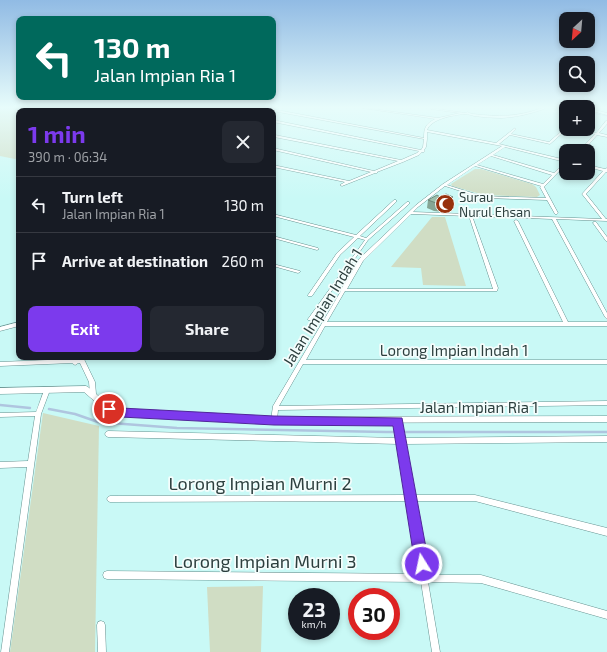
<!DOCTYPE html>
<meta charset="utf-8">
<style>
body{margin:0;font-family:"Exo 2",sans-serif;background:#242831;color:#f1f3f6;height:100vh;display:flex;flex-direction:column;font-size:15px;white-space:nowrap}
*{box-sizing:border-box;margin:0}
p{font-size:13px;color:#9ea1a6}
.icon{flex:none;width:22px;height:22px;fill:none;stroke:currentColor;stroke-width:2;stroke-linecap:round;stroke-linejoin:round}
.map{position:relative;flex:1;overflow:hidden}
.details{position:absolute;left:16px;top:108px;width:260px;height:252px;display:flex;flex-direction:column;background:#171b24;border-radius:8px;box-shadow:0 2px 6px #0003}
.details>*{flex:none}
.banner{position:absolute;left:16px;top:16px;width:260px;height:84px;border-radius:8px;box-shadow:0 2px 6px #0003;background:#00695c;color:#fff;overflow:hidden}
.needle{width:26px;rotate:206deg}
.tools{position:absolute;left:559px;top:12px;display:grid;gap:8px}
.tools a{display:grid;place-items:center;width:36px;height:36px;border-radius:8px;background:#171b24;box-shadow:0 2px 6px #0003;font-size:20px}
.speed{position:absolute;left:288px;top:588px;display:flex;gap:8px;font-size:20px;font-weight:700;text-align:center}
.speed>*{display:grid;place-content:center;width:52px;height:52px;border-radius:50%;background:#171b24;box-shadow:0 2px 6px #0003;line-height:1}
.speed small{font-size:10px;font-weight:400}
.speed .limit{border:6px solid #d22;background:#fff;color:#111}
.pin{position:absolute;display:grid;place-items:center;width:34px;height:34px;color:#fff;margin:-17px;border:2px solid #fff;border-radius:50%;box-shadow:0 1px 4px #0007}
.me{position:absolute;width:44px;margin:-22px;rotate:350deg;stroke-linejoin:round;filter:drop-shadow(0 0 3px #0008)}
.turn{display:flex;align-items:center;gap:14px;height:84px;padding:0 12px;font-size:18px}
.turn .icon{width:52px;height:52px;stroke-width:2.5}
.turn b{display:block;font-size:28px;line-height:34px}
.round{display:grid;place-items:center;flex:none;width:42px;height:42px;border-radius:8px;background:#242831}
.summary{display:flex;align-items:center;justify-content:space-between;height:68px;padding:0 12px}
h1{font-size:24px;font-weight:700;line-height:30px;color:#7c3aed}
.button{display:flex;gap:8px;margin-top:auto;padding:8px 12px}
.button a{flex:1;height:46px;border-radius:8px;background:#7c3aed;color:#fff;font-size:16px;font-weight:700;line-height:46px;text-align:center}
.button a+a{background:#242831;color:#f1f3f6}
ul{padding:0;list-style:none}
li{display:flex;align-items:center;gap:12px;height:56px;padding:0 12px;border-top:1px solid #363941}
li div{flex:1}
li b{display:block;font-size:15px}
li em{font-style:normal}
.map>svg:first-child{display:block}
</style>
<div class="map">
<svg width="607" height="652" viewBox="0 0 607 652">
<rect width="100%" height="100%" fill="#c9f9f6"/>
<!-- green -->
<g fill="#d0ddc4">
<polygon points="12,108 82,108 84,111 19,111 19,157 15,159 0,156 0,109"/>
<polygon points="475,169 481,169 532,184 536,187 540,195 537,197 484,195 452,186 451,184"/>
<polygon points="432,217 445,217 466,286 423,285 421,268 391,267"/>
<polygon points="43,413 99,426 95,652 10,652"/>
<polygon points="263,586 261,652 210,652 207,587"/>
</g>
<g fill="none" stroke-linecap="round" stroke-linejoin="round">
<!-- stream-far1 -->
<polyline stroke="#afc5df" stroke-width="1" points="588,112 607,116"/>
<!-- stream -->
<g stroke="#afc5df" stroke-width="2.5">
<polyline points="0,405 30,408"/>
<polyline points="49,409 75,414 98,422 177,428 386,432 607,432"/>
</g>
<defs>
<g id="minor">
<polygon points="208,108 211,108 226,111 221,111"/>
<path d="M363 108H366L438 118 460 113 431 109 430 108 465 113 468 112 469 113 473 114C499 117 517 117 542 108H544V109C530 114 517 117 502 118 493 118 483 117 474 116 471 115 468 114 465 114 453 115 431 119 427 130L496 143 515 128 516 129 511 134 549 142 565 128 567 129 550 144 510 135 499 144 566 160V164L544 187 558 213 557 214H555L547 200 482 198 445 186 418 207 413 212 602 219 582 194 603 171 588 167V165L605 169 607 168V172H606L586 194 606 219H607V221L556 219 607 313V319L605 317 552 219 472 216 498 288 497 291H345L327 322H563L514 221 516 220 518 221 568 322H607V326H325L306 360H607V364H303L279 406 607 401V405L278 410 277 420 276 422H272L271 420 273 406 341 291 333 289 312 320H308V319L365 240 358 238 340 255 312 296H308V295L337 253 354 237 273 216V214L356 235 394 200H396V202L360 236 366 238 407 202H409V204L368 240 335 287 342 288 359 259 416 205 443 184 502 146 427 132V139L426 147 424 150 425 151 424 152H422L419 155 403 162 377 172V173H375L342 186 340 185 345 182 273 167V165L349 181 371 172 273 150V148L374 171 398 161 274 137V135H275L401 160 417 153 419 151 273 122V120L421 150 423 147 424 139 273 111H272V109L424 138C424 127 426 124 435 119ZM505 147 565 162 554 173 493 155ZM491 156 552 175 543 184 477 165ZM475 166 541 186 540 187 546 198 482 196 447 185ZM411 214 469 216 493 289H347L363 261Z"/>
<polygon points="588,108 607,113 607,115 588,110"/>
<polygon points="606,121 607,121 607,124 599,133 607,135 607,137 597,135 583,151 579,151 595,134 576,129 581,129 596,133"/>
<polygon points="594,222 596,222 607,237 607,241 606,241 593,223"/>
<polygon points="273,236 318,248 319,249 317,250 273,238"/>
<polygon points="273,264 300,271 300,272 298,273 273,266"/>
<polygon points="19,322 19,326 0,331 0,327"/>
<polygon points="70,357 76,357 76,359 78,359 77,357 83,357 95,382 96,394 95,396 91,396 90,394 89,382 80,363 78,363 77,364 75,365 72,363 0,366 0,362 71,359"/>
<polygon points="45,388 49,388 50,390 41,414 9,652 1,652 27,467 0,468 0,462 28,461 35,416 0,417 0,413 36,412"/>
<polygon points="396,419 400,419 401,421 404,438 607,436 607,442 405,444 414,495 475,495 607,528 607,536 475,501 415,501 427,575 481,575 607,611 607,619 481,583 428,582 440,652 432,652 421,582 107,579 104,578 103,575 104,572 107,571 419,574 408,501 110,502 108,501 107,499 108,497 110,496 407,495 399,444 108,437 106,436 105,434 106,432 108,431 398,438 395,421"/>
<polygon points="101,621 104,622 105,625 106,652 98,652 97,625 98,622"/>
</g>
<polygon id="tertiary" points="86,386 88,387 111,407 121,409 274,417 607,416 607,422 274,423 121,415 106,411 84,392 0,394 0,388"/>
</defs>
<!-- minor casing -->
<use href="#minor" stroke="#669290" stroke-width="1"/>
<!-- tertiary casing -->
<use href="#tertiary" stroke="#669290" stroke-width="1"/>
<!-- minor -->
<use href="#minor" fill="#fff" fill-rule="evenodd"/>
<!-- tertiary -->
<use href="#tertiary" fill="#fff" fill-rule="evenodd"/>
</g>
<!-- wall -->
<polygon fill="#85a594" points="440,197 451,204 449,205 448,209 443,212 434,211 427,208 428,200"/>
<!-- shaded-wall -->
<polygon fill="#6c8678" points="453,197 451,204 449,205 448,209 443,212 445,204 447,200"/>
<!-- building -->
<polygon fill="#9bc0ac" stroke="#6c8678" points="446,194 453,197 447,200 450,201 445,204 436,203 428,200 437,195 440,197"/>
<!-- sky -->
<linearGradient id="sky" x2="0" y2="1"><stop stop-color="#91bbe4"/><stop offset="0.54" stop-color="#e7fcfb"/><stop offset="1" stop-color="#e7fcfb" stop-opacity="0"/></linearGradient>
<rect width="607" height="199" fill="url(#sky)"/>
<!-- route -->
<polygon fill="#7c3aed" stroke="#51269a" points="109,405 121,408 274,416 402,418 429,564 426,568 422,570 417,568 415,564 393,426 274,425 121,417 105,412 103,409 105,406"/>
<!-- icons -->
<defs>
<symbol id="mosque-disc" viewBox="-11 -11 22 22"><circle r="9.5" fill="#98310d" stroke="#f4fdfc"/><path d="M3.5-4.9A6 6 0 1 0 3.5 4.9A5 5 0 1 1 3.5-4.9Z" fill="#fff"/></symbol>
</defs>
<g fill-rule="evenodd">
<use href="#mosque-disc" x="434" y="193" width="22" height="22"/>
</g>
<g text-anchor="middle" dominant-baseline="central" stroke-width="3.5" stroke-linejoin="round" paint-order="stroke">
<!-- far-poi labels -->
<g font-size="13" fill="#2c3f3e" stroke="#f4fdfc" text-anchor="start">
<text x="459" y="197">Surau<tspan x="459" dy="15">Nurul Ehsan</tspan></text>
</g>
<!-- street labels -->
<g font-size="15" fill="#2c3f3e" stroke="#f4fdfc">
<text transform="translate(322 307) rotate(-58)">Jalan Impian Indah 1</text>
<text x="454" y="350">Lorong Impian Indah 1</text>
<text x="479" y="407">Jalan Impian Ria 1</text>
</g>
<!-- near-street labels -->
<g font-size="18" fill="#2c3f3e" stroke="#f4fdfc">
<text x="260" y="483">Lorong Impian Murni 2</text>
<text x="265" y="561">Lorong Impian Murni 3</text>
</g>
</g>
</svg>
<div class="tools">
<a><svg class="needle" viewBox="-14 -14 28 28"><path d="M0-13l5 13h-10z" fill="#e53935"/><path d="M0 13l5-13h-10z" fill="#9ea1a6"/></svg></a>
<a><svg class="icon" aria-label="search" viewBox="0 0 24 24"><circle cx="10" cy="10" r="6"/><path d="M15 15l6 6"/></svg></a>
<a>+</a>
<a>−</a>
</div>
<div class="speed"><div>23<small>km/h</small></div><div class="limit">30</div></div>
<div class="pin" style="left:109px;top:409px;background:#d93025"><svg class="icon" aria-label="arrive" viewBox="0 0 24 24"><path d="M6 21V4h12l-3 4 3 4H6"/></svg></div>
<svg class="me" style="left:422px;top:564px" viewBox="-20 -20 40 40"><circle r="17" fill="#7c3aed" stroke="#fff" stroke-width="3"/><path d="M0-11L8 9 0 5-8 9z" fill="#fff"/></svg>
<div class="banner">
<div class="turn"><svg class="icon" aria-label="left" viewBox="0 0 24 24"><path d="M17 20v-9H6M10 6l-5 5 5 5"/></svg><div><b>130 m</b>Jalan Impian Ria 1</div></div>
</div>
<section class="details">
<div class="summary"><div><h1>1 min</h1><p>390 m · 06:34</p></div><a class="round"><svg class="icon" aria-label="close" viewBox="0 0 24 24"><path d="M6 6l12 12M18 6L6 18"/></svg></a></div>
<ul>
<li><svg class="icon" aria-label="left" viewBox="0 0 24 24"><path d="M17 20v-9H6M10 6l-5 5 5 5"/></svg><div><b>Turn left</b><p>Jalan Impian Ria 1</p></div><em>130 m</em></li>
<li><svg class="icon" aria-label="arrive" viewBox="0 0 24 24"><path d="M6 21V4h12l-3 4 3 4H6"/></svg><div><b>Arrive at destination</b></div><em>260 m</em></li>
</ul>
<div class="button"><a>Exit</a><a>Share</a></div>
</section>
</div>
